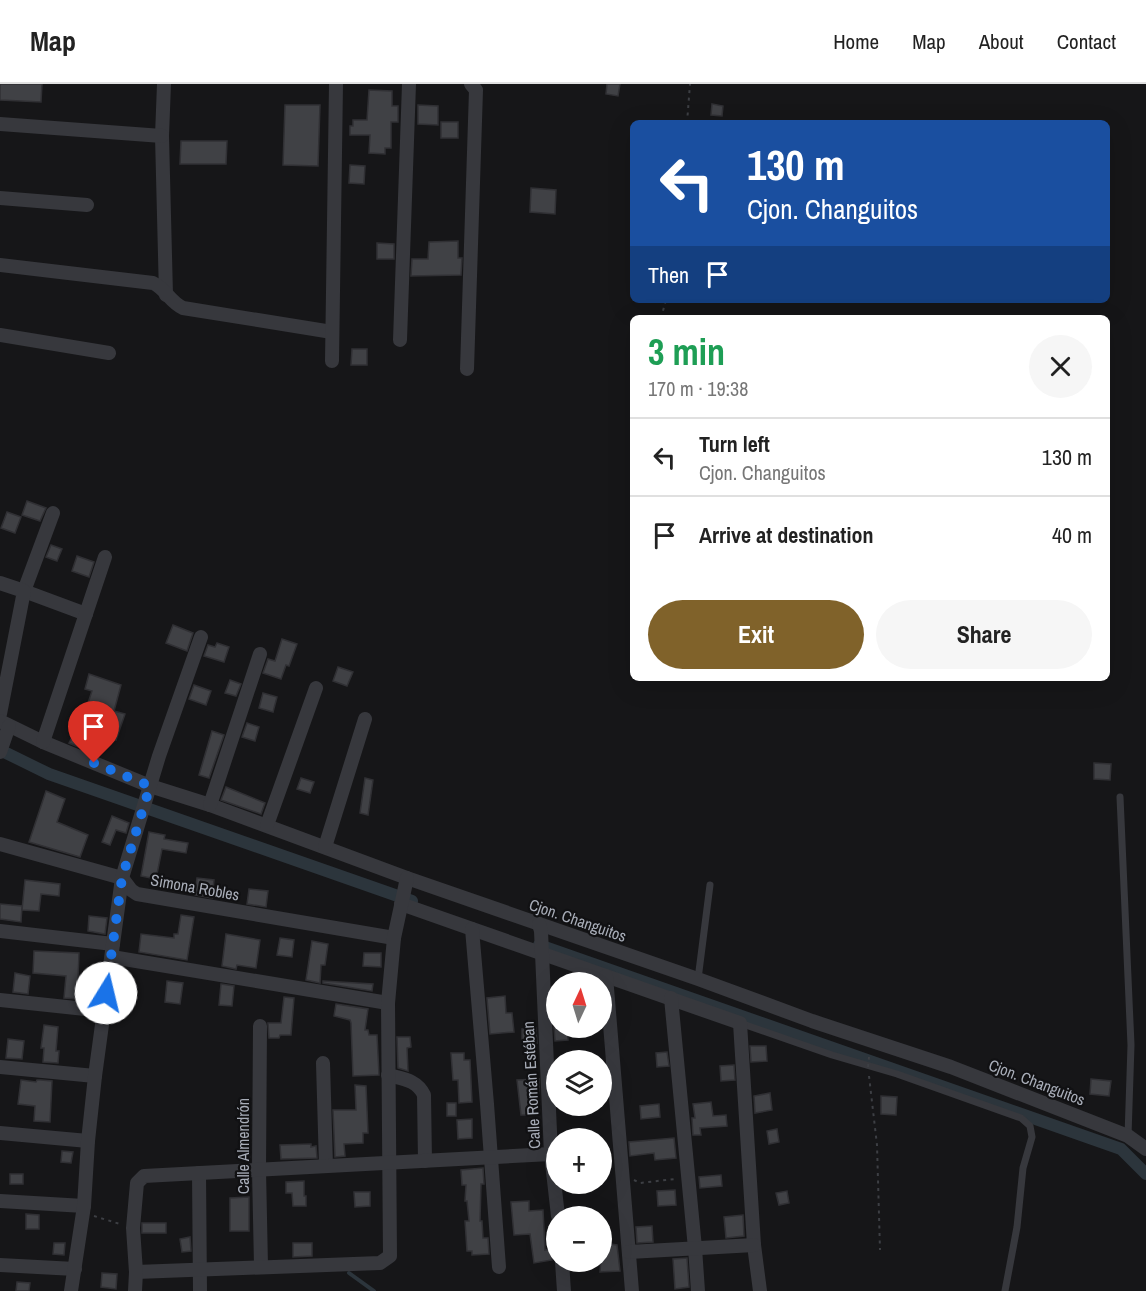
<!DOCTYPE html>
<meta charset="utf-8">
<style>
body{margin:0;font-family:"Archivo Narrow",sans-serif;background:#f6f6f6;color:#222;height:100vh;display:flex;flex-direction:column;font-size:22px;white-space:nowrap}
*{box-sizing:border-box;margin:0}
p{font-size:20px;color:#767676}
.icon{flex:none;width:33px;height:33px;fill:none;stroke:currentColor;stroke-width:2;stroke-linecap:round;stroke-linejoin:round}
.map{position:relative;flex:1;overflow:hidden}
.sheet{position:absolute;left:630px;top:231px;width:480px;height:366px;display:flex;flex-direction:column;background:#fff;border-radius:9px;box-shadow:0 6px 24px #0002}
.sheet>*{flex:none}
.hud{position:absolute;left:630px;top:36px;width:480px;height:183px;border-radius:9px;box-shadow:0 6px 24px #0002;background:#1a4fa0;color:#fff;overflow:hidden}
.needle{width:39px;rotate:4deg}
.controls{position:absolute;left:546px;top:888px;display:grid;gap:12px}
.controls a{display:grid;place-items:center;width:66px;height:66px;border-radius:50%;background:#fff;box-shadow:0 6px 24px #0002;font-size:30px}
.pin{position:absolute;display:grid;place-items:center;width:51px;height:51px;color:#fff;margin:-62px -26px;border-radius:50% 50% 50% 0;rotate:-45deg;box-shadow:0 0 6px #0007}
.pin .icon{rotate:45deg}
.me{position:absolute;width:66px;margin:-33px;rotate:9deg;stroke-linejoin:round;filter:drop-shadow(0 0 4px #0008)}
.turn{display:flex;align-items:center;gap:21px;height:126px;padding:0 18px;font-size:27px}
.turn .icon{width:78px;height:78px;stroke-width:2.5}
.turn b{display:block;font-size:42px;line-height:51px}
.then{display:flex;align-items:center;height:57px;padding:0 18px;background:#0003;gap:12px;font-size:22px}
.round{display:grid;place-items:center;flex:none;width:63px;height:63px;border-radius:32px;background:#f6f6f6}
.headline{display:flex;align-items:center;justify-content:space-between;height:102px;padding:0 18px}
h1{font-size:36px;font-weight:700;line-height:45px;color:#1e9e55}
.action{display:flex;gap:12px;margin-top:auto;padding:12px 18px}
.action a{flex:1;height:69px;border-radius:36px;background:#80622a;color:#fff;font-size:24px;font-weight:700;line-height:69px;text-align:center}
.action a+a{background:#f6f6f6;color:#222}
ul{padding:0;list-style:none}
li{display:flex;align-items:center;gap:18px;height:78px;padding:0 18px;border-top:2px solid #e0e0e0}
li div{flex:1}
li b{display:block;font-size:22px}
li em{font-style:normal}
header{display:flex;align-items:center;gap:36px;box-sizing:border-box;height:84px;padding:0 30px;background:#fff;border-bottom:2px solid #e0e0e0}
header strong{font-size:28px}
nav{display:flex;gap:33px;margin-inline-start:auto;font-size:21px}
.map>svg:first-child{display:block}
</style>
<header>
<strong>Map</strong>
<nav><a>Home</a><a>Map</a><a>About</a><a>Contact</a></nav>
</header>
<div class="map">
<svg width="1146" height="1207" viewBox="0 0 1146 1207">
<rect width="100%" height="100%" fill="#161618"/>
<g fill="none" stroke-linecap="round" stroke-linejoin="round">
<!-- stream -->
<polyline stroke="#2c353c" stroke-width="4" points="349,1189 374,1207"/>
<!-- canal -->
<g stroke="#2c353c" stroke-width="12">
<polyline points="0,666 49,690 412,817"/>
<polyline points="539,861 1121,1065 1146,1090"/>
</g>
</g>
<!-- building -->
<g fill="#404145" stroke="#303034" stroke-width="1.5">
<polygon points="0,0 42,0 41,18 0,16"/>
<polygon points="607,0 620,0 618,12 606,10"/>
<polygon points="369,6 392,7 392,22 398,22 398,38 391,38 391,64 385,64 385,70 369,69 370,51 350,51 350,42 353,42 353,36 367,36"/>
<polygon points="712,20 723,22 722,32 711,31"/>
<polygon points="285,21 320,21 318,82 283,81"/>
<polygon points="418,21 438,22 438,41 418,40"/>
<rect x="441" y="38" width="17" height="16"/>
<polygon points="181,57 227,57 226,80 180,80"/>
<polygon points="350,81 365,82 364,100 349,99"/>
<polygon points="531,104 556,106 555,130 530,128"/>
<polygon points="458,157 458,174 462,174 461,191 411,192 412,175 428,175 429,158"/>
<polygon points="377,159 394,160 394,175 377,175"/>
<polygon points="352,265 367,265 367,281 351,281"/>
<polygon points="27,417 46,424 40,437 22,431"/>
<polygon points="7,428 21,433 15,449 1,444"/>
<polygon points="51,461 62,465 57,477 46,473"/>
<polygon points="77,472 94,478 89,493 72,487"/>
<polygon points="173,541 193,549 187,567 166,559"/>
<polygon points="282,555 297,560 289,582 286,581 281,595 263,589 268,575 275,577"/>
<polygon points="217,559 229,563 224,578 204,572 208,561 215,563"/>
<polygon points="338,583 353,588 347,602 333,597"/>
<polygon points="89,590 121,601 114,627 125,630 116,656 93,649 86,666 69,659 76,645 79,646 92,607 85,605"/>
<polygon points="230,596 241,600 236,612 225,609"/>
<polygon points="194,601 211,607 206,621 189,615"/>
<polygon points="263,609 277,613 273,628 259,624"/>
<polygon points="247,639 259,643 255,657 242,653"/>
<polygon points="212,647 224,651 209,694 199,691"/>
<polygon points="1094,679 1111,680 1110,696 1094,695"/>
<polygon points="301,694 314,698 310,709 297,705"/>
<polygon points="365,694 373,696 368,731 360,729"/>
<polygon points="226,703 265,719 261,730 221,716"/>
<polygon points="46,707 65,715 57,738 88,751 80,773 29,758"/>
<polygon points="112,732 129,739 126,749 116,746 110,761 102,758"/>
<polygon points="149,748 165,751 164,755 188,759 186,769 162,765 156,795 141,792"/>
<polygon points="197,794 214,796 212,814 195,811"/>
<polygon points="25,796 60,800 59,812 41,810 39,827 22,826"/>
<polygon points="249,805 268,807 266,823 247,820"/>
<polygon points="0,820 22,822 21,838 0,835"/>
<polygon points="181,831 194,833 187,876 139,868 141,850 174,854 174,850 178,850"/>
<polygon points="89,832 107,834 105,850 88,847"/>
<polygon points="226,850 260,856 256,884 237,881 236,885 222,882"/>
<polygon points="280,854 294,856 292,873 277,871"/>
<polygon points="312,857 328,860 325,881 321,881 320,899 306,896"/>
<polygon points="34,867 79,869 78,895 99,897 97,910 78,908 78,915 64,914 66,892 33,889"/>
<polygon points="364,869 381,869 381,883 363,882"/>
<polygon points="15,889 30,892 28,910 13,908"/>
<polygon points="167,897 183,899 180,920 165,918"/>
<polygon points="323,897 373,900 372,907 323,899"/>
<polygon points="221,900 234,902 232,922 219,921"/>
<polygon points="505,912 506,929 512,929 514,948 490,950 487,914"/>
<polygon points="284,913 294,914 291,951 280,951 279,954 269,954 268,939 281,939"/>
<polygon points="336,920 368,925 365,946 368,946 369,951 377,951 379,991 353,992 351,939 350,936 334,932"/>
<polygon points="44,941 58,943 56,967 59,967 58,979 43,978 44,964 41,964"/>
<polygon points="554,943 567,944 568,956 555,957"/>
<polygon points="536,944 537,959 522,960 522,945"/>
<polygon points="397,953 410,953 411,963 407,964 408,987 398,984"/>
<polygon points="8,955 24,957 22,975 6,974"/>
<polygon points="750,962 766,962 767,977 751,978"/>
<polygon points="667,968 669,982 657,983 656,969"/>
<polygon points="451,969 464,969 464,976 470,976 472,1018 459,1019 458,996 453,996"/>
<polygon points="734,981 735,996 721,997 720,982"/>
<polygon points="539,995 539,1009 529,1009 531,1031 521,1031 517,996"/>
<polygon points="1091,995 1111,997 1109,1012 1090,1010"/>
<polygon points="21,996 36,998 37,996 41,996 52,997 50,1038 34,1037 35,1022 18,1020"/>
<polygon points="355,1001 366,1002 368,1049 363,1049 363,1059 344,1060 345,1072 335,1073 333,1026 356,1026"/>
<polygon points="770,1009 772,1026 755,1029 754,1012"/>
<polygon points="881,1012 897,1013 896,1031 881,1030"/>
<polygon points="711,1018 713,1032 726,1031 727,1042 700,1044 701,1051 693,1051 692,1034 695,1034 693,1020"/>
<rect x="447" y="1019" width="9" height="13"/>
<polygon points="659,1020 660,1033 641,1035 640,1022"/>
<polygon points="472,1035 472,1054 458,1055 457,1036"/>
<polygon points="777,1045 779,1058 769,1060 767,1047"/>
<polygon points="674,1054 676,1074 655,1076 654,1069 630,1072 629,1058"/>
<polygon points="311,1060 311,1063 316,1062 317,1074 281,1075 280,1061"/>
<polygon points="62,1067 73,1068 71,1079 61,1078"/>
<polygon points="483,1084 484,1100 481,1100 480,1137 482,1137 483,1154 488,1154 489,1170 472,1171 472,1167 467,1167 465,1137 469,1137 467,1117 465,1117 466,1101 462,1101 461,1086"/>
<rect x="10" y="1090" width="13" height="10"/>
<polygon points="721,1091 722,1102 700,1104 699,1093"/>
<polygon points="304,1097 304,1112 306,1112 306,1122 293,1122 292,1109 286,1109 286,1098"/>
<polygon points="675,1106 676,1121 658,1122 657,1107"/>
<polygon points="787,1107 789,1119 779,1121 776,1109"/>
<polygon points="354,1108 370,1108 370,1122 355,1123"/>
<polygon points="249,1113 249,1147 230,1147 230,1114"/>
<polygon points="529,1117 529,1127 543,1126 545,1166 550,1165 552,1176 534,1179 530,1150 514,1151 511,1118"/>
<polygon points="26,1130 39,1131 39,1145 26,1145"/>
<polygon points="743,1131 744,1152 726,1154 724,1133"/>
<rect x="142" y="1139" width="24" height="10"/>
<polygon points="652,1142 653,1158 637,1159 636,1143"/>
<polygon points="190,1153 191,1167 182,1168 180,1155"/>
<polygon points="54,1159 65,1159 64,1171 53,1170"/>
<polygon points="293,1159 312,1159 312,1172 293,1173"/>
<polygon points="610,1160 617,1161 620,1187 600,1188 602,1161"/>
<polygon points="687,1174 689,1203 675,1205 673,1175"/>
<polygon points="102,1189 117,1190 116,1205 101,1203"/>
<polygon points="17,1198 30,1199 29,1207 16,1207"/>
</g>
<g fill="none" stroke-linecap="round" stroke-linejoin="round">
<!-- path -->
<g stroke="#3d3f44" stroke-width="2" stroke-dasharray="3 4.5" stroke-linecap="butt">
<polyline points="687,39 690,0"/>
<polyline points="661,234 666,216"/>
<polyline points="869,992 877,1061 880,1166"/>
<polyline points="602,1082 610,1084"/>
<polyline points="634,1096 640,1099 675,1095"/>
<polyline points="94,1132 120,1140"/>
</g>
<!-- lane -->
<g stroke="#37383d" stroke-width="7">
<polyline points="1120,713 1131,961 1128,1052"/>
<polyline points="698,895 710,801"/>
<polyline points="740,939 832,971 897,990 1021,1034 1030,1042 1032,1053 1023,1084 1017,1143 1005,1207"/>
</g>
<!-- street -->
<g stroke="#37383d" stroke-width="14">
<polyline points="164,0 162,52 166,211"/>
<polyline points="0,40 162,52"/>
<polyline points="0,114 87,121"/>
<path d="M0 181 153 199C166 205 169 217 183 224L332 248"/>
<polyline points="0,251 109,269"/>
<polyline points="400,256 409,0"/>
<polyline points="332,277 336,0"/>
<polyline points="467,285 476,6 471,0"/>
<polyline points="53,429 24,507 86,530"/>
<polyline points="0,499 24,507 0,630"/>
<polyline points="0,637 43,658 150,702 210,721 407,794 698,895 812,937 951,983 1128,1052 1146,1065"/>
<polyline points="43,658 105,473"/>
<polyline points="0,668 9,642"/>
<polyline points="210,721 260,570"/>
<polyline points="267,741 316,604"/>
<polyline points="0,760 122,794 131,806 137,810 394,854"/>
<polyline points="325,763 365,635"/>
<polyline points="401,820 740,939 754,1161 760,1207"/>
<polyline points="539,840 541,847 551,1070 558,1132"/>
<polyline points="472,845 487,1020 499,1183"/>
<polyline points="0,847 113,860"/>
<polyline points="112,873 388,919"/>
<polyline points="606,892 632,1207"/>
<polyline points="671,914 695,1164 698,1207"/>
<polyline points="0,916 104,927"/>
<polyline points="260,942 259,1086 261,1182"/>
<polyline points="323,979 326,1082"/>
<polyline points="0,983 95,992"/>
<path d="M388 991C403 995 417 996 424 1011L425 1077"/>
<polyline points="0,1049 88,1057"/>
<polyline points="199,1089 200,1207"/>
<polyline points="0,1117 84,1122"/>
<polyline points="629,1168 754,1161"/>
<polyline points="562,1178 564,1207"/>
<polyline points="0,1181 75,1185"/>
<polyline points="136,1188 380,1179 390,1172 388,919 394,854 407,794"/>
<polyline points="71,1207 84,1122 88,1057 95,992 122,794 159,672 201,553"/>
<polyline points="135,1207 136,1188 133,1144 137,1099 144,1092 551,1070"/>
</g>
<!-- path-bridge -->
<polyline stroke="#3d3f44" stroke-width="2" stroke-dasharray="3 4.5" stroke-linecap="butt" points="868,983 869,973"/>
</g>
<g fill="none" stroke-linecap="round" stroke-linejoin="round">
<!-- route -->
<polyline stroke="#1a73e8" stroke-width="10" stroke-dasharray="0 18" points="94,679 150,702 122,794 106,909"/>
</g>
<g text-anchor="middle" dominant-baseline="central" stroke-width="4.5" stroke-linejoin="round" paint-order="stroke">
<!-- street labels -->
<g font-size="16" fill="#a8adb8" stroke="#111113">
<text transform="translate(195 803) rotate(10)">Simona Robles</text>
<text transform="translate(578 836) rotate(19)">Cjon. Changuitos</text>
<text transform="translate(1037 998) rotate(21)">Cjon. Changuitos</text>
<text transform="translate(531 1001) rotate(-93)">Calle Román Estéban</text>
<text transform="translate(243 1062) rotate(-90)">Calle Almendrón</text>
</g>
</g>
</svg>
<div class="controls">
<a><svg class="needle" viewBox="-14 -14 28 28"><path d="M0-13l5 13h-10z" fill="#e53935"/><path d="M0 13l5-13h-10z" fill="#767676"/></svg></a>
<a><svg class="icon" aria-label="layers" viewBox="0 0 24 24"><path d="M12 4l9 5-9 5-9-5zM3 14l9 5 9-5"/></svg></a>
<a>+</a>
<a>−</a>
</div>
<div class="pin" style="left:94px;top:679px;background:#d93025"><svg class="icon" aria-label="arrive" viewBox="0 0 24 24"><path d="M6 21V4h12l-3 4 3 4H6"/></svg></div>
<svg class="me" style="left:106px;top:909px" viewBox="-20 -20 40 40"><circle r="19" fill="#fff"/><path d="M0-13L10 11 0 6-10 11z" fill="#1a73e8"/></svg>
<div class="hud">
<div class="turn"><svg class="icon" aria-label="left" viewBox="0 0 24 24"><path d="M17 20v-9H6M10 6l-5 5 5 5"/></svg><div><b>130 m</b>Cjon. Changuitos</div></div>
<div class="then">Then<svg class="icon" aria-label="arrive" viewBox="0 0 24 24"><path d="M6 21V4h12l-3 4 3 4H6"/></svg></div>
</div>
<section class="sheet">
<div class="headline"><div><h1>3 min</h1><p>170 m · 19:38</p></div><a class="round"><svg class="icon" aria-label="close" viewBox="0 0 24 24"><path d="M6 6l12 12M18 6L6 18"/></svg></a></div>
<ul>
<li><svg class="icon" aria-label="left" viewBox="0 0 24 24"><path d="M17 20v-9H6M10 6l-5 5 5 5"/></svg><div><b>Turn left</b><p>Cjon. Changuitos</p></div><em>130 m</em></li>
<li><svg class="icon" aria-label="arrive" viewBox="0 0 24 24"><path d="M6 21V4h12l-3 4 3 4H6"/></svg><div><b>Arrive at destination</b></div><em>40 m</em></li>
</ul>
<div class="action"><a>Exit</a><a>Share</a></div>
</section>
</div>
